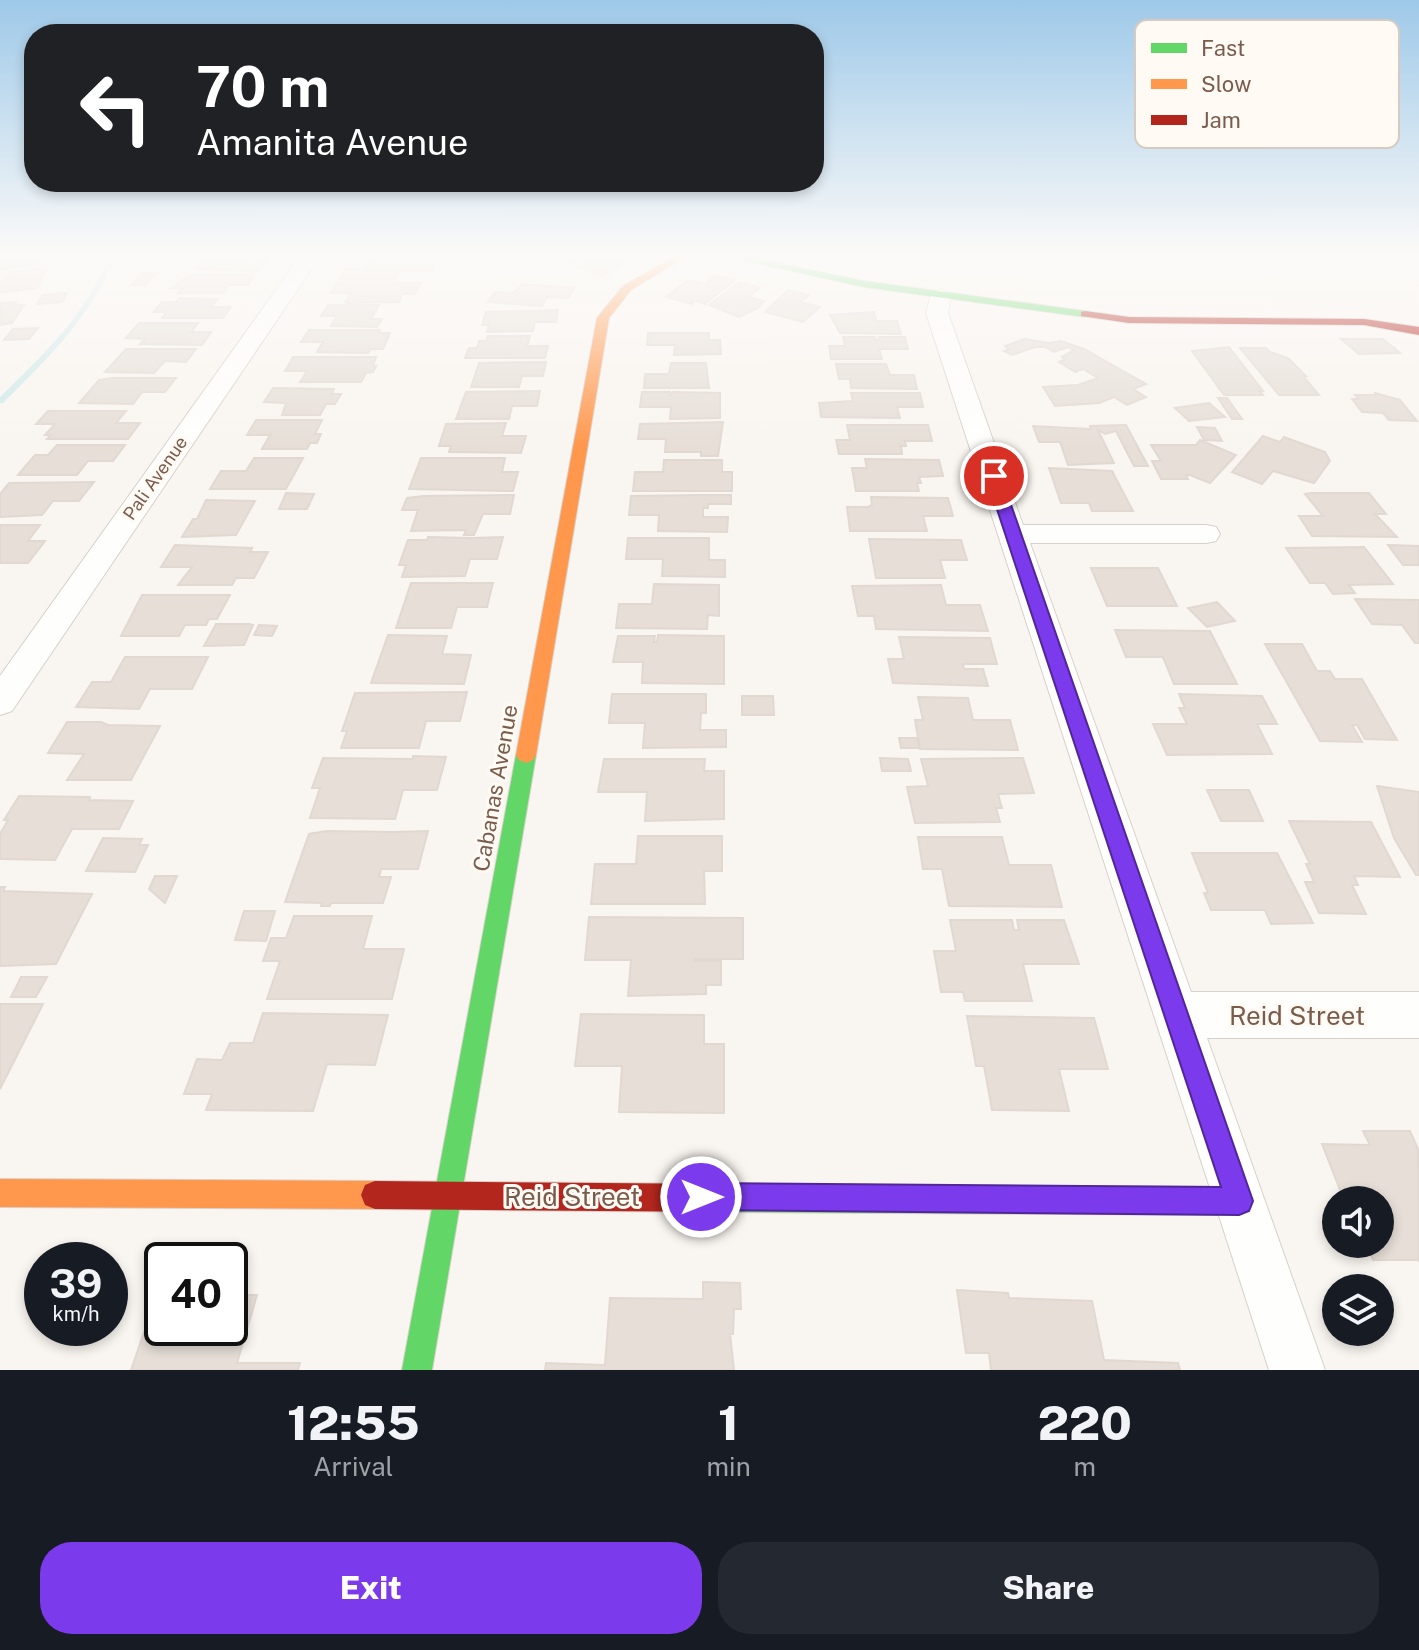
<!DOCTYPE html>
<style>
body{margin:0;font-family:"Public Sans",sans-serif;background:#242831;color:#f1f3f6;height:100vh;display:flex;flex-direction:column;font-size:30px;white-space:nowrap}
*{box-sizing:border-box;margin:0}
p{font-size:26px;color:#9ea1a6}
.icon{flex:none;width:44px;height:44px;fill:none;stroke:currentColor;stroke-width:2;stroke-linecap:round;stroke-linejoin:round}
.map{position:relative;height:1370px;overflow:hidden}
.panel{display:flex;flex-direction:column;background:#171b24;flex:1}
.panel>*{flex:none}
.hud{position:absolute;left:24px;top:24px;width:800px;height:168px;border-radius:32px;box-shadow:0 4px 12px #0003;background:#202124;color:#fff;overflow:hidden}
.fabs{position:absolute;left:1322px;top:1186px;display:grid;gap:16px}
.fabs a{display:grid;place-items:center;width:72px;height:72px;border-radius:50%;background:#171b24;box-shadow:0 4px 12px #0003;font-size:40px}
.speed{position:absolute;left:24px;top:1242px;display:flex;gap:16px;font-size:40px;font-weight:700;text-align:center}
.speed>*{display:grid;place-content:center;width:104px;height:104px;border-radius:50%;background:#171b24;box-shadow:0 4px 12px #0003;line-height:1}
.speed small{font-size:20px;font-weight:400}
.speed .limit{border:4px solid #111;border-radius:12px;background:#fff;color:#111}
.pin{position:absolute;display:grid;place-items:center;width:68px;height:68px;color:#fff;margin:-34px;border:4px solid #fff;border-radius:50%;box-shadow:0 2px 8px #0007}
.me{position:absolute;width:88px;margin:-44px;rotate:90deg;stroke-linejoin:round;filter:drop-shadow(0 0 6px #0008)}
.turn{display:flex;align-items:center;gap:28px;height:168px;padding:0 40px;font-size:36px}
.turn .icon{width:104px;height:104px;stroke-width:2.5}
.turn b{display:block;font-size:56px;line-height:68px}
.eta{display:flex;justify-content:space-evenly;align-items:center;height:136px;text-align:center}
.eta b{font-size:48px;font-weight:800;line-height:56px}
.button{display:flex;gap:16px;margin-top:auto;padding:16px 40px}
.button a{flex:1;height:92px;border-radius:32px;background:#7c3aed;color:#fff;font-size:32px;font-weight:800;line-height:92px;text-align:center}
.button a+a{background:#242831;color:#f1f3f6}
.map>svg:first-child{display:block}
</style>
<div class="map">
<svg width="1419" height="1370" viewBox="0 0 1419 1370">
<rect width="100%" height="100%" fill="#f9f5f0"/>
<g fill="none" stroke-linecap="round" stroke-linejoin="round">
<!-- stream -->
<path fill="#d0e8ea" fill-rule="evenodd" d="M110 255H116C91 317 49 357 3 403H0V397C46 352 85 316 110 255Z"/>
</g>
<!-- building -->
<g fill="#e6ded7" stroke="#e2d8d2" stroke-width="2">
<polygon points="14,255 67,255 67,258 0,270 0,260 14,258"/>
<polygon points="218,255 272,255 259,271 195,269 203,260 214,260"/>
<polygon points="375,255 439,255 437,259 372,259"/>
<polygon points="588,255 642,255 602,276 569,263"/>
<polygon points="369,262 436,262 432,271 400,271 396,280 339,280 345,269 364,269"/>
<polygon points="48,268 37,288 0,293 0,284 10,272"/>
<polygon points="143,273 156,273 145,285 131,285"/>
<polygon points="256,274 248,285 229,285 223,293 178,293 183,288 172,288 189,275"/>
<polygon points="716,275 735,280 705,304 695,301 692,304 666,297 688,280 705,284"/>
<polygon points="740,282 760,288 749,297 764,301 758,308 739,317 709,305"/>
<polygon points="337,283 421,283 415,294 403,294 399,302 348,303 345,302 351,293 330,293"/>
<polygon points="523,284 574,288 568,298 547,297 542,306 488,302 495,292 513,293"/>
<polygon points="788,290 809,295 801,302 820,307 803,322 765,312"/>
<polygon points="67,293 62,302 37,304 43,295"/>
<polygon points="179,298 218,299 211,307 231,307 223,318 162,318 167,312 153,312 162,302 176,302"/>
<polygon points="16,302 14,305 24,305 12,323 0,325 0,303"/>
<polygon points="328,305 379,305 371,319 382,319 377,327 331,326 337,316 321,316"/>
<polygon points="558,310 556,322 535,322 533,331 487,332 489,325 482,325 486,312"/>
<polygon points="874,312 876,321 897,321 901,334 840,333 830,315"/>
<polygon points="139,323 198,323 191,332 211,332 202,345 140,344 145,339 126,338"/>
<polygon points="38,328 29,339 4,340 13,329"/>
<polygon points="309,330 380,330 379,333 390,333 383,349 371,349 368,353 317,352 323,342 301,342"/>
<polygon points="648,333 709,333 709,340 720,340 721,354 674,355 675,345 647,345"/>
<polygon points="488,336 530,336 527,346 548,346 545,358 465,358 469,348 477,348 479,341 486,341"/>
<polygon points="843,337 875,337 876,340 879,340 879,337 905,337 908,349 879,349 882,359 831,359 829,346 845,346"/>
<polygon points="1024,339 1049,343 1061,341 1084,349 1146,384 1133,389 1146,397 1127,405 1114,397 1099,403 1055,406 1043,387 1078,385 1098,378 1083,369 1075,372 1059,362 1066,359 1062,357 1074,350 1068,347 1054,352 1045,347 1035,347 1012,355 1004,351 1009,349 1005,346"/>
<polygon points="1341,339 1383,339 1400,353 1359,354"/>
<polygon points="1229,347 1263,391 1260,391 1263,395 1224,395 1192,351"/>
<polygon points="1240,348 1266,348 1270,352 1288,358 1306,376 1303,376 1319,395 1279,395"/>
<polygon points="126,349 196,349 186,362 165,361 154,373 105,372"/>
<polygon points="293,357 376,357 373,366 376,366 373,372 366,373 361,382 300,382 307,371 285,371"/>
<polygon points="546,362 543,376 522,376 519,387 471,387 479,363"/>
<polygon points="671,363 706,363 709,388 644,388 645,374 669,374"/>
<polygon points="836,364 886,364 890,375 914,375 917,389 851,388 850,379 839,379"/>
<polygon points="113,378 176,378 165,392 142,392 133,404 79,403 99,380"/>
<polygon points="273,388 334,389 332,394 341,394 335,404 326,404 320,415 282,415 286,403 264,402"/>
<polygon points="540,391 537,406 512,406 509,419 456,419 466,392"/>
<polygon points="642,392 670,392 670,395 673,392 720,393 720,418 670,419 671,407 640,407"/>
<polygon points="851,393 920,393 923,407 897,407 900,418 821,417 819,403 853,401"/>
<polygon points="1375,393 1400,400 1417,421 1389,420 1383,413 1362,412 1352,399 1359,399 1355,395 1376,395"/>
<polygon points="1218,398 1227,398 1242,419 1232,419"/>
<polygon points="1209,403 1225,417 1189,421 1175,408"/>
<polygon points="48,411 126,411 116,423 140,423 128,439 47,439 51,435 45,435 55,424 36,424"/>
<polygon points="256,420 322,420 315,434 321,434 317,443 310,443 307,449 262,449 270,435 247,435"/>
<polygon points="723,422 718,456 701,456 701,452 665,452 666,439 638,439 640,424"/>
<polygon points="506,423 502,436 526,436 521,453 449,452 451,446 439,446 446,424"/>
<polygon points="847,425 928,425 932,441 905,441 906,446 901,446 902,454 839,454 836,440 850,440"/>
<polygon points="1126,425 1148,466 1134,466 1116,431 1105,434 1098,430 1114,463 1068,465 1060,442 1039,442 1033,426 1091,429 1090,426"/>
<polygon points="1197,427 1215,428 1222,441 1204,440"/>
<polygon points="1263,436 1280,442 1284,437 1325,452 1330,461 1314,483 1273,471 1262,484 1232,472"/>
<polygon points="1200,440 1236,455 1210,483 1190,475 1186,475 1188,479 1161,479 1152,461 1161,461 1151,445 1196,445"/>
<polygon points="57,445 125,445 113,461 88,461 77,475 18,475 35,455 48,455"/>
<polygon points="254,458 303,458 286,489 210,489 221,471 246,471"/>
<polygon points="421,458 505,458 502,472 518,472 513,491 409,489"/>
<polygon points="865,459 939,460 943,476 919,477 921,483 917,483 919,491 856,491 852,468 867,468"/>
<polygon points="664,460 722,460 722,472 732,472 732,491 633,491 635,472 663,472"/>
<polygon points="1049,468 1112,471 1133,511 1092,511 1089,503 1061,503"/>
<polygon points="94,482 79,501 53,501 42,515 0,517 0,494 9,483"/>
<polygon points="286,493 314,494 307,509 279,509"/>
<polygon points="1311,493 1369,493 1386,514 1375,514 1397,537 1312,536 1299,516 1323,516 1305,494"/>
<polygon points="514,495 510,514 483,514 474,535 464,535 466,530 411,531 418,510 402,510 407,498 423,496"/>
<polygon points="704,495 731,495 731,504 708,504 708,508 703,508 703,517 728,517 727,532 658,531 659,515 629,515 631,496"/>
<polygon points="871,497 948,498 953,516 923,516 927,531 850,531 847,507 868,507 872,505"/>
<polygon points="206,500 255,501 236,535 182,537 193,519 197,519"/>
<polygon points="0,525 40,525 28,541 45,541 28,563 0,563"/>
<polygon points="428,537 472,538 503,537 497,559 470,559 465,576 402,577 406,565 399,565 408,540 427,540"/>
<polygon points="628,538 709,538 709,560 725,560 725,577 662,576 663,559 626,559"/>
<polygon points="869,539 961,540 967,560 940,560 945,578 876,578"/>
<polygon points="175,545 252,548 250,552 268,552 254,578 236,578 232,585 178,585 192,567 161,567"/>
<polygon points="1388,545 1419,546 1419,565 1403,565"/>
<polygon points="1364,547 1393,584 1349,585 1355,593 1333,594 1325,583 1310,583 1286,548"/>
<polygon points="1091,568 1158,568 1177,606 1107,606"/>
<polygon points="411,583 493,583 487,607 457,607 451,628 396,628"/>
<polygon points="654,584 719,585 719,616 708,615 707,629 616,628 619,604 652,604"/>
<polygon points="941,585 946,605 980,605 988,631 876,629 874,616 858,616 852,586"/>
<polygon points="142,595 230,595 217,619 209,619 206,625 185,625 179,636 121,636"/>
<polygon points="1355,599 1419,600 1419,643 1415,643 1402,625 1372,624"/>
<polygon points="1217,602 1235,621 1207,627 1188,608"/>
<polygon points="216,624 249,624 253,625 244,645 204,646"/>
<polygon points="259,625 277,626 272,636 254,635"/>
<polygon points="1115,630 1210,631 1237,684 1174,684 1163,657 1126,657"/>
<polygon points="388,635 447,636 442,654 471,655 464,684 371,683"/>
<polygon points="658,635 724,636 724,684 642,683 643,662 613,662 618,636 655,636 654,642 657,642"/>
<polygon points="899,637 990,638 997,664 963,664 964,669 983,669 988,686 893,683 888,659 904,659"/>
<polygon points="1265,644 1302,644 1317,671 1330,671 1335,679 1362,679 1397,740 1365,739 1357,725 1352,725 1362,742 1320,741"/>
<polygon points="125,657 208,657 192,689 150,689 139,709 76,707 92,682 111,682"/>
<polygon points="467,692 460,721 426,721 419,748 341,748 347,731 342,731 355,693"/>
<polygon points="612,694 706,694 706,713 701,713 700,730 726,730 726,747 643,748 645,723 609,723"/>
<polygon points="1179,694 1262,696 1277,724 1257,724 1272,754 1167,755 1153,724 1187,724 1179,708 1185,708"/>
<polygon points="742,696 773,696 774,715 742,715"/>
<polygon points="918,697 968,698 973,720 1010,720 1018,750 920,749 915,720 923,720"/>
<polygon points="67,722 101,722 108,725 160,726 131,780 67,780 84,754 48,753"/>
<polygon points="899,738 917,738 919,748 901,748"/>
<polygon points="413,756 446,757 437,790 403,790 395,819 310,818 320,788 312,788 323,758 413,759"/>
<polygon points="880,758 908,759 911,771 882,771"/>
<polygon points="1023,758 1034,793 998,794 1002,808 996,808 1000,822 915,823 907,787 928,786 921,759"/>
<polygon points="604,759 705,759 704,771 724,771 724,819 645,821 647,792 598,792"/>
<polygon points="1377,786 1419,792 1419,875 1416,875 1394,838"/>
<polygon points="1207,790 1249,790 1263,821 1221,821"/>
<polygon points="19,796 90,797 89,800 133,801 119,829 72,829 55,860 0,859 0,834 8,820 4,820"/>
<polygon points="1289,821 1371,822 1400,877 1354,876 1358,885 1352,885 1366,914 1319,913 1305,882 1314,882 1306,864 1310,864"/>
<polygon points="326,831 394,832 428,831 418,869 381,869 379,877 391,877 383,903 331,903 330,906 321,906 322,903 285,902 309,834"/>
<polygon points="638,836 722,836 722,871 704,871 705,904 591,904 595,864 636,864"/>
<polygon points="918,837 1002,837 1009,865 1051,865 1062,907 949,906 942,869 923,869"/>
<polygon points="103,838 142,839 139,845 148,845 135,872 86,871"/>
<polygon points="1192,853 1277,853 1313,923 1271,924 1265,910 1211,910 1204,893 1208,893"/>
<polygon points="155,876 177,876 165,903 149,889"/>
<polygon points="0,887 5,887 3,891 92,894 56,964 0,966"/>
<polygon points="244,911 275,911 266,941 235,940"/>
<polygon points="294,916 372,916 363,949 404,949 392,999 267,999 280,961 263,961 271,938 286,938"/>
<polygon points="589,917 743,918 743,959 694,959 694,961 721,961 721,985 706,985 706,994 628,996 631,960 585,960"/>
<polygon points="950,920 1012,920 1014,930 1019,930 1017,920 1064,920 1079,964 1023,964 1032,1001 965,1001 963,992 941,992 934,951 956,951"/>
<polygon points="21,977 47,977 36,997 11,997"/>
<polygon points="0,1004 43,1004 0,1089"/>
<polygon points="263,1013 388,1015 375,1065 327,1064 313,1111 206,1110 212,1094 184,1094 197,1059 222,1060 230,1043 253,1043"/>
<polygon points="581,1014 704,1015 704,1044 724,1044 724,1113 619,1112 622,1066 575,1066"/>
<polygon points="967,1016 1094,1018 1108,1069 1059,1069 1069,1111 992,1110 984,1066 976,1066"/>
<polygon points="1363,1131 1410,1131 1418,1149 1419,1262 1418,1260 1373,1260 1366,1244 1380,1244 1380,1200 1344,1200 1322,1144 1370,1145"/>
<polygon points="703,1282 740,1283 741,1309 734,1309 733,1334 730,1334 734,1370 545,1370 546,1363 605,1365 610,1298 703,1299"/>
<polygon points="957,1290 1008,1293 1009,1298 1092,1301 1104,1360 1178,1363 1180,1370 991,1370 989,1353 966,1353"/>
<polygon points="157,1295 162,1295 162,1328 230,1328 230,1295 257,1295 237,1363 300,1363 298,1370 131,1370"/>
</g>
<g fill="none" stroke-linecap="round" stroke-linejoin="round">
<defs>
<g id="street">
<polygon points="301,255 321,255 12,711 0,715 0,676"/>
<polygon points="941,289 951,295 948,313 1023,525 1206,525 1216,527 1220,534 1216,541 1206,543 1030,543 1191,992 1419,992 1419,1038 1207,1038 1325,1370 1269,1370 926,313 931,295"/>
</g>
<g id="fast">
<polygon points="719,255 738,255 864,281 1085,311 1091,314 1085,317 864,287"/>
<polygon points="526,747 533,750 536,755 432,1370 402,1370 516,755 519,750"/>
<polygon points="728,1184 1065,1186 1075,1190 1079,1200 1075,1210 1065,1214 728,1212 718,1208 714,1198 718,1188"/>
</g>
<g id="slow">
<polygon points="677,255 689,255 631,290 609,318 536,755 533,760 526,763 519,760 516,755 597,318 623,286"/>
<polygon points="0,1179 375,1181 385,1185 389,1195 385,1205 375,1209 0,1207"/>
<polygon points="1065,1186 1239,1187 1249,1191 1253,1201 1249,1211 1239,1215 1065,1214 1055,1210 1051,1200 1055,1190"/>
</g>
<g id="jam">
<polygon points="1085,311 1129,317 1364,319 1419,327 1419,335 1364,325 1129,323 1081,316 1081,312"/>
<polygon points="375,1181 728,1184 738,1188 742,1198 738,1208 728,1212 375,1209 365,1205 361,1195 365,1185"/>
</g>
</defs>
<!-- street casing -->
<use href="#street" stroke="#d7d1cb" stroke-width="2"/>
<!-- fast casing -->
<use href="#fast" stroke="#d9d2cb" stroke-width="2"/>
<!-- slow casing -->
<use href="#slow" stroke="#d9d2cb" stroke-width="2"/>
<!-- jam casing -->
<use href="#jam" stroke="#d9d2cb" stroke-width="2"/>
<!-- street -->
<use href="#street" fill="#fefefd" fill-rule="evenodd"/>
<!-- fast -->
<use href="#fast" fill="#63d668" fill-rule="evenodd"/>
<!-- slow -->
<use href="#slow" fill="#ff974d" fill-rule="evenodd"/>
<!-- jam -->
<use href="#jam" fill="#b3261e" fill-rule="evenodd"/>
</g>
<!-- sky -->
<linearGradient id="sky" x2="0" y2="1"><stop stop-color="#9ec9e9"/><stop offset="0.57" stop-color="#fcfaf8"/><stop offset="1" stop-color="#fcfaf8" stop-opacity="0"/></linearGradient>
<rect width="1419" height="447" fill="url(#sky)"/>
<!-- route -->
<polygon fill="#7c3aed" stroke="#51269a" stroke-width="2" points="994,472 1001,476 1253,1201 1249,1211 1239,1215 701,1210 691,1206 687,1197 691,1187 701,1183 1221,1187 986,476"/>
<g text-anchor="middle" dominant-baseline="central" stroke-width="6" stroke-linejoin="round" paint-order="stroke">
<!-- far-street labels -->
<g font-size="18" fill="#7a5c4d" stroke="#fffaf3">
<text transform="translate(155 478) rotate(-55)">Pali Avenue</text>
</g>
<!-- street labels -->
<g font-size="22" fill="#7a5c4d" stroke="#fffaf3">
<text transform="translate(495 788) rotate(-80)">Cabanas Avenue</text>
</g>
<!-- near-street labels -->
<g font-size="26" fill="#7a5c4d" stroke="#fffaf3">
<text x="1297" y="1015">Reid Street</text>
<text x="572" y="1196">Reid Street</text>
</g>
</g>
<!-- legend -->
<rect x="1135" y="20" width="264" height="128" rx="12" fill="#fffaf3" stroke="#d7cbc1" stroke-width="2"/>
<rect x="1151" y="43" width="36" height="10" fill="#63d668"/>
<rect x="1151" y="79" width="36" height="10" fill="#ff974d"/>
<rect x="1151" y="115" width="36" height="10" fill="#b3261e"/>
<g font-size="22" fill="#7a5c4d">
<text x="1201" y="56">Fast</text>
<text x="1201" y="92">Slow</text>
<text x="1201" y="128">Jam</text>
</g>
</svg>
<div class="fabs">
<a><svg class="icon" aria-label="sound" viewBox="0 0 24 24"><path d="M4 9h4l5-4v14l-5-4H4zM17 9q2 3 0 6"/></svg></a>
<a><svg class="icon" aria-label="layers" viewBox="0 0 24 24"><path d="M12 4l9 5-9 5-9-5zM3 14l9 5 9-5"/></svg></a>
</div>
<div class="speed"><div>39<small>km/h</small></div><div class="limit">40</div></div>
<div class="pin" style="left:994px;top:476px;background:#d93025"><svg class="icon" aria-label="arrive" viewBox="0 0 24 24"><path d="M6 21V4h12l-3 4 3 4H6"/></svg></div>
<svg class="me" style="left:701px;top:1197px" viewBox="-20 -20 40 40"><circle r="17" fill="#7c3aed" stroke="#fff" stroke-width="3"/><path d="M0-11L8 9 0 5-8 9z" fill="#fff"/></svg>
<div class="hud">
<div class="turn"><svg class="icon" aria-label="left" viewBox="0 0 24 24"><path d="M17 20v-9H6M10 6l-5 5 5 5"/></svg><div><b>70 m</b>Amanita Avenue</div></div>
</div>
</div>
<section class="panel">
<div class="eta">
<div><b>12:55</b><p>Arrival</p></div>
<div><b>1</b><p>min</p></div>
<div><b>220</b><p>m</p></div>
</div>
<div class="button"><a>Exit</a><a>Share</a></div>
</section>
